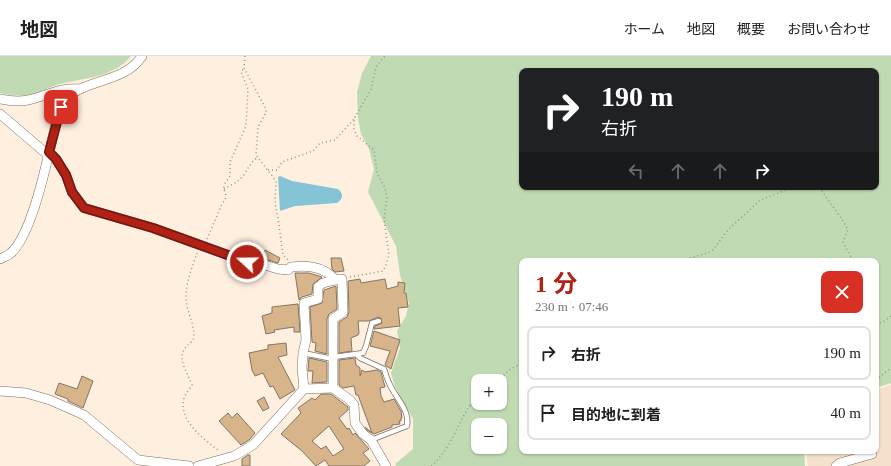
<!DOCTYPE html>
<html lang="ja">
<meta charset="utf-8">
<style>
body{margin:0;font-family:"Times New Roman","Noto Sans JP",serif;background:#f2f2f2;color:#202124;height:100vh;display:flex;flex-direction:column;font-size:15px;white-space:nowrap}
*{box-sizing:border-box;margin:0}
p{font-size:13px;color:#757577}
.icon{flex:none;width:22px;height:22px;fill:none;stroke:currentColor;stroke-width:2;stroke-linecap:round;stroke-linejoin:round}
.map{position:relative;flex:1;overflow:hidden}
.panel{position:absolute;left:519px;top:202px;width:360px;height:196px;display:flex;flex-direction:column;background:#fff;border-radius:8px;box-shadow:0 1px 3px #0004}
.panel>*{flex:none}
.hud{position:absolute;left:519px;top:12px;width:360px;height:122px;border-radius:8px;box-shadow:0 1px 3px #0004;background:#202124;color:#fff;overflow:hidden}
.tools{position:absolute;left:471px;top:318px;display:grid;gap:8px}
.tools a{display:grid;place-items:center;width:36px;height:36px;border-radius:8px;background:#fff;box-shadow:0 1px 3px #0004;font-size:20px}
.pin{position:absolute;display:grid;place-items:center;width:34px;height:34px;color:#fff;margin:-17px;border-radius:8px;box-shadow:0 2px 6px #0006}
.me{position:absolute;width:44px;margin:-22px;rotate:291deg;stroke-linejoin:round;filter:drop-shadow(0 0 3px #0008)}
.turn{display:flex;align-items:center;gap:14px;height:84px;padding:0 16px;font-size:18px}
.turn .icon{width:52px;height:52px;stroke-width:2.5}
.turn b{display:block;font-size:28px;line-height:34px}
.lanes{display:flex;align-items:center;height:38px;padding:0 16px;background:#0003;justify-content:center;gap:20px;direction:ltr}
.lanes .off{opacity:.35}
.round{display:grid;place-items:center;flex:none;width:42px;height:42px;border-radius:8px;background:#f2f2f2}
.head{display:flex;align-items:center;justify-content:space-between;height:68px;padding:0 16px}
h1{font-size:24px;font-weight:700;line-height:30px;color:#b12216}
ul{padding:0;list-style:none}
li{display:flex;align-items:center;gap:12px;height:54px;margin:0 8px 6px;padding:0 8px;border:2px solid #e0e0e0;border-radius:8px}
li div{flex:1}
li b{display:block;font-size:15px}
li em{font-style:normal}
header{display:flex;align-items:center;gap:24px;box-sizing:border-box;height:56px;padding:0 20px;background:#fff;border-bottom:1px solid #e0e0e0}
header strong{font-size:19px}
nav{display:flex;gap:22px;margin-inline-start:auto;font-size:14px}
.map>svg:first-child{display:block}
</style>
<header>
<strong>地図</strong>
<nav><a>ホーム</a><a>地図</a><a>概要</a><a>お問い合わせ</a></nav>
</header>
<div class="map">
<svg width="891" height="410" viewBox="0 0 891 410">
<rect width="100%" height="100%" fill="#feefdf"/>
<!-- built -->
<polygon fill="#f6e2cc" points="891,329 891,410 808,410 806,395 876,395 876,334"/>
<!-- green -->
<g fill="#c0dbb4" fill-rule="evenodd">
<path d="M0 0H131C115 21 84 22 60 28 50 30 41 36 31 39 21 41 10 39 0 37Z"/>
<path d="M371 0H891V327L876 332V205H522V395H804L805 410H396L395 408 413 393V363L395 331 391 317 400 292 397 275 406 260 409 247 400 219 396 190 368 136 374 113 369 93 361 78 358 62 357 36 362 17ZM522 15H876V131H522ZM478 325H500V347H478ZM478 369H500V391H478Z"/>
</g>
<!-- water -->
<path fill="#85c3d7" d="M280 120 292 125 338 133C344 138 343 143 337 147L295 150 280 155 278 121Z"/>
<!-- building -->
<g fill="#d7b48a" stroke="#827566" fill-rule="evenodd">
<polygon points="265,194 280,202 278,207 261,202"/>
<polygon points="331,202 341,202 344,215 335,216 332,213"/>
<polygon points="295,217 309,217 322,221 313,228 312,238 302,241 299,244"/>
<polygon points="360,223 361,227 385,223 387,233 398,230 398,226 405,227 404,237 406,237 408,251 398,252 400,270 374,273 375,270 382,267 381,262 378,261 369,265 358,265 359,277 358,279 351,282 352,295 339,297 339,266 347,261 349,256 348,225"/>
<polygon points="336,230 337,253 329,258 327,263 327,298 315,295 316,287 312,286 310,251 322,247 324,234"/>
<polygon points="298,248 300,276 294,276 294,271 274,274 275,276 266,278 262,260 272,257 272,251"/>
<polygon points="374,275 400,284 391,313 385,309 390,295 370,290"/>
<polygon points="286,287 287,299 278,301 295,334 280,343 273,330 270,331 263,317 255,320 252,314 249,297 268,293 268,289"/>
<polygon points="309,302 327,306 327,326 312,327 313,315 308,315"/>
<polygon points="355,302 356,309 360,312 360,320 362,314 365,316 377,314 381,316 385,331 380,332 381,340 384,346 394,343 401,355 402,362 401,362 401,365 399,365 400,368 392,369 392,371 374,378 367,374 365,371 372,377 358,339 356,339 354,330 343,332 339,329 339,304"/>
<polygon points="82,320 93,325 83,352 68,345 68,343 55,338 59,327 77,333"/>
<path d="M321 338H331L348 351V354L339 362 347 373 349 372 353 379 355 377 369 393 363 397 370 405 364 410H329L325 404 316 410 302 395 281 378 301 357 298 352 312 342 315 344ZM329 370 344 393 333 400 326 390 321 393 312 385Z"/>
<polygon points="264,341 269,352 263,355 257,345"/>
<polygon points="228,357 232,362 237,357 255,377 249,384 241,389 219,365"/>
<polygon points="248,399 250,399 250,410 242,410 242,403"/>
</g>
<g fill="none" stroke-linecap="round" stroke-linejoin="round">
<defs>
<g id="service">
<polyline points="303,297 333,303"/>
<path d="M357 299 360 302 384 313C386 319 388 326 391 331 397 343 410 355 407 370L371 384"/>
<polyline points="334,301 363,297 366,290 372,267 379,265"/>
</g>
<g id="minor">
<path d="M0 43C10 45 18 46 28 44 47 40 61 31 80 33"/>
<polyline points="0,58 48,99"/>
<path d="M49 96 56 103 66 119 72 136 84 152 153 172 247 206 265 209 278 213 288 214 291 211C307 209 325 211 335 224L342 223 343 256 333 263V332L304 333 253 389 234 400 198 410"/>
<path d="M0 203C4 201 8 200 11 197 34 176 49 95 57 63 59 56 62 47 67 41 70 38 75 36 78 34 100 23 128 22 142 0"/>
<polyline points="333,332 350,344 354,349 355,367 363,378 371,384 386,410"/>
<polyline points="304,333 302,312 303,297 306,284 304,247 318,243 318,231 323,227 335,224"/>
<polyline points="0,335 26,337 50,344 84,359 138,404 189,410"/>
<polyline points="836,410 840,407 872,398"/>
</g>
</defs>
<!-- service casing -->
<use href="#service" stroke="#7c7061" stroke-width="6"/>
<!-- minor casing -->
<use href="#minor" stroke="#7c7061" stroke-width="10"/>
<!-- path -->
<g stroke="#9b9185" stroke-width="1.5" stroke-dasharray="1 3" stroke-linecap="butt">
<polyline points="245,0 244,12 266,53 266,57 258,71 256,99 276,125 275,147 278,162 283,199 288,204"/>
<polyline points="268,114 277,114 282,106 313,95 320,87 335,84 354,63"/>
<path d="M820 131C828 146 840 158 848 174L843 186 853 205"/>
<path d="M224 133C231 129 238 126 243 120 248 113 250 107 257 102"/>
<path d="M207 183 222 148C230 138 223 138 224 129L230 120V106L246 70 248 33 241 16 244 12"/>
<path d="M197 197C192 212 183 233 187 249 189 261 196 272 193 285 173 298 185 311 192 329 190 333 186 337 184 342 178 365 204 383 219 395"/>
<polyline points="678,205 704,198 712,195 728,174 760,144 794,131"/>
<polyline points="350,221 383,215 386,209 389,199 384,163 387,141 385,132 377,117 374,94 357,80 354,73 354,63 371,33 376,11 385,0"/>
<polyline points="876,268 883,266 891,260"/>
<polyline points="876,324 891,312"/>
<polyline points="498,325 509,314 522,307"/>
<path d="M431 410C454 391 458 360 478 340"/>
</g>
<!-- service -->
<use href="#service" stroke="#fff" stroke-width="4.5"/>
<!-- minor -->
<use href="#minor" stroke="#fff" stroke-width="9"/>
</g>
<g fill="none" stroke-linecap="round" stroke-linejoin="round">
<defs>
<polyline id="route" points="61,51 49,96 56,103 66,119 72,136 84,152 153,172 247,206"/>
</defs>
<!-- route casing -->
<use href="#route" stroke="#73160e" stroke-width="10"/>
<!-- route -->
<use href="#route" stroke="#b12216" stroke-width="7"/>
</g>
</svg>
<div class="tools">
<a>+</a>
<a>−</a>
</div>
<div class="pin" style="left:61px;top:51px;background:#d93025"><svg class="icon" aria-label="arrive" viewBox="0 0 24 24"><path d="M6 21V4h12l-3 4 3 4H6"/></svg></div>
<svg class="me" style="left:247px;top:206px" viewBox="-20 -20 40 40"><circle r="17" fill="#b12216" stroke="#fff" stroke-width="3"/><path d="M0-11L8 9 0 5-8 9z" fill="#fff"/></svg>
<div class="hud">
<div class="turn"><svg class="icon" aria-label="right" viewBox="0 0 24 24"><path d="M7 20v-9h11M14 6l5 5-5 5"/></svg><div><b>190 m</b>右折</div></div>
<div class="lanes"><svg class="icon off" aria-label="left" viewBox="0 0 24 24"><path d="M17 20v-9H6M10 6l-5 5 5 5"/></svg><svg class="icon off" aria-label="ahead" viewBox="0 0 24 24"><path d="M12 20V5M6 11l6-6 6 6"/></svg><svg class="icon off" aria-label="ahead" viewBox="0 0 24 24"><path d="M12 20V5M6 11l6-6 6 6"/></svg><svg class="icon" aria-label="right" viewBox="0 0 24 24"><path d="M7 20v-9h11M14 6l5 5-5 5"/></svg></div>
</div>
<section class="panel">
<div class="head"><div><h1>1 分</h1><p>230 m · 07:46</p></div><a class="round" style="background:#d93025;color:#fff"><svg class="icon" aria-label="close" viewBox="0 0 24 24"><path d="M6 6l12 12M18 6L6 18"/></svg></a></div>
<ul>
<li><svg class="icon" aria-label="right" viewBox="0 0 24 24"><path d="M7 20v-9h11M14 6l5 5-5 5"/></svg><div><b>右折</b></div><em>190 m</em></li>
<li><svg class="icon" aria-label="arrive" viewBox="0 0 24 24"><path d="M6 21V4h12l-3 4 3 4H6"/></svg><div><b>目的地に到着</b></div><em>40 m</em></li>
</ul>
</section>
</div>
